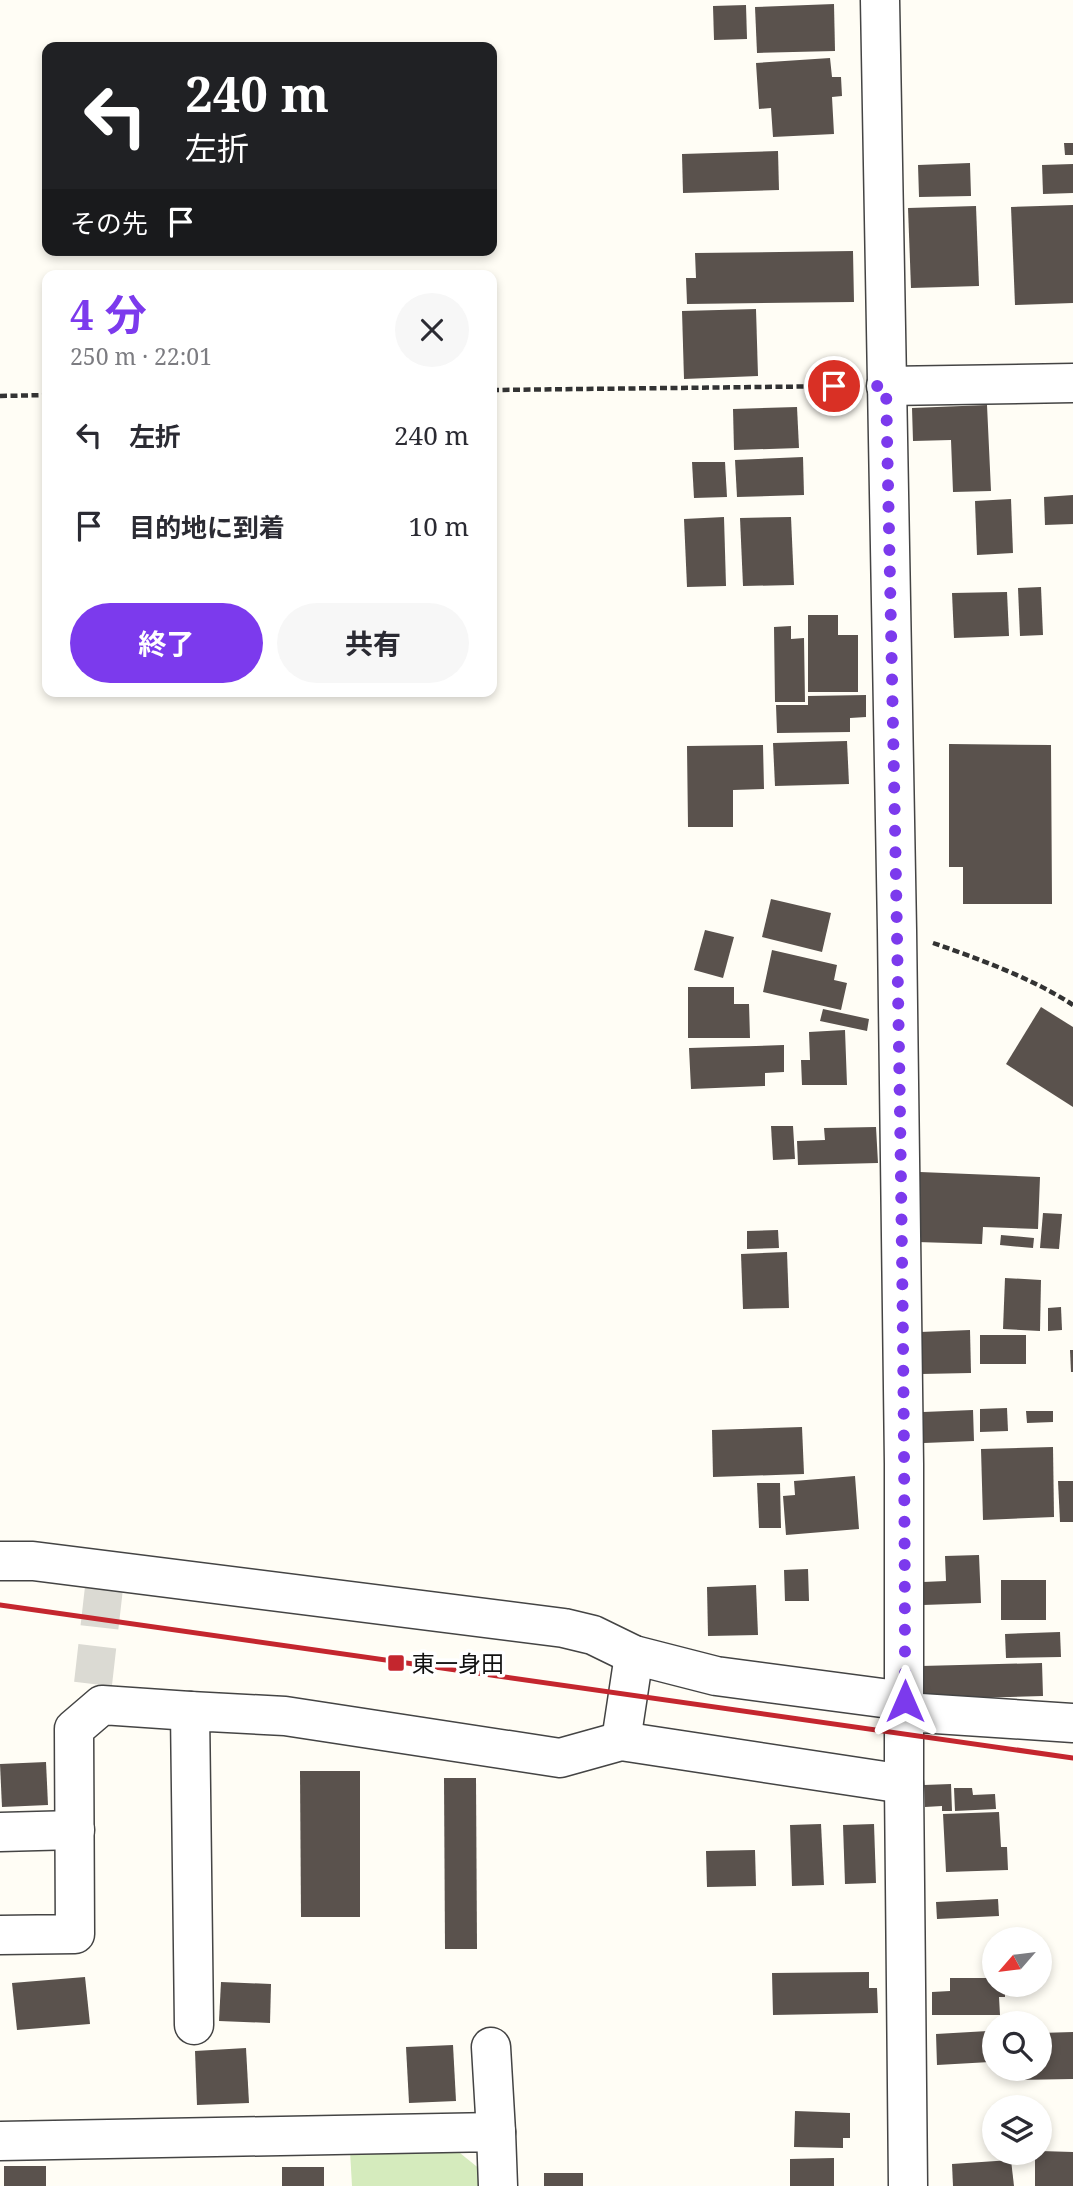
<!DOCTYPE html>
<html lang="ja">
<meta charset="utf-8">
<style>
body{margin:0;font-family:"Noto Serif","Noto Sans JP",serif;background:#f7f7f7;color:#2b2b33;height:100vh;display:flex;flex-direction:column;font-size:26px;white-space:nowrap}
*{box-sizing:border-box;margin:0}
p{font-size:23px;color:#7c7c81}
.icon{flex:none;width:38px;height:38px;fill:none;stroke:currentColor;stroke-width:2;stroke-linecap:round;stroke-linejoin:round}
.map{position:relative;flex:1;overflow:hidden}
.panel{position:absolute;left:42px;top:270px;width:455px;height:427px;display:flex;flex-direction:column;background:#fff;border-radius:14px;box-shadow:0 4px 10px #0003}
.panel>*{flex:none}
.hud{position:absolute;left:42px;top:42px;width:455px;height:214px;border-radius:14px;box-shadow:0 4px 10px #0003;background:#202124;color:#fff;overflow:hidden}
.needle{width:46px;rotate:242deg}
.controls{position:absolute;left:982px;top:1927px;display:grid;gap:14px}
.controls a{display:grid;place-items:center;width:70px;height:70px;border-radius:50%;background:#fff;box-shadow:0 4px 10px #0003;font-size:35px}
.pin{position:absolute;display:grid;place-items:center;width:60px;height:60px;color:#fff;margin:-30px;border:4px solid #fff;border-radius:50%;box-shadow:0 2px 7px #0007}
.me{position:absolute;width:77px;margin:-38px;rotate:0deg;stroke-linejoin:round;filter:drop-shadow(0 0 5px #0008)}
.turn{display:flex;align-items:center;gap:24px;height:147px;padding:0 28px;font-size:32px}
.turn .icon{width:91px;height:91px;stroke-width:2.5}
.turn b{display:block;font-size:49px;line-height:60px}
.then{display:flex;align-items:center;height:66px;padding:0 28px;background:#0003;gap:14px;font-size:26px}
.round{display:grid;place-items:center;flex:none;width:74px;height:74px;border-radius:37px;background:#f7f7f7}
.overview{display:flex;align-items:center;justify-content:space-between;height:119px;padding:0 28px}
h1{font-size:42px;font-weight:700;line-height:52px;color:#7c3aed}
.primary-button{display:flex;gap:14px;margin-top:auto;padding:14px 28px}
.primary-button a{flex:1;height:80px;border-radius:42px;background:#7c3aed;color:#fff;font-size:28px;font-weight:700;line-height:80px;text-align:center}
.primary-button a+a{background:#f7f7f7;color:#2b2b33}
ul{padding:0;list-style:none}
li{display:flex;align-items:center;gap:21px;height:91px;padding:0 28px}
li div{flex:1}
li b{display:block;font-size:26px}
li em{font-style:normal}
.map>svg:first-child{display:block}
</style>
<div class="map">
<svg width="1073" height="2186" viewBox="0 0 1073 2186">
<rect width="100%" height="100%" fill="#fffdf5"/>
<!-- green -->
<polygon fill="#d5ebbd" points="455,2149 481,2170 482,2186 352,2186 350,2151"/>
<!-- building -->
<g fill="#5a524d">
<polygon points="834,4 835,51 757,53 755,7"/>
<polygon points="746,5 747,39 714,40 713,6"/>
<polygon points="830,58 832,77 841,77 842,96 832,97 834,134 773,137 771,108 759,109 756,63"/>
<polygon points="1064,143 1073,143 1073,155 1065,155"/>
<polygon points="778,151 779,190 683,193 682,154"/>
<polygon points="970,163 971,196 919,197 918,165"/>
<polygon points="1073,164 1073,193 1043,194 1042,165"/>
<polygon points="1073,205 1073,303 1015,305 1011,207"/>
<polygon points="976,206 979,286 911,288 908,208"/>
<polygon points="853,251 854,302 687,304 686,278 696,278 695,253"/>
<polygon points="756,309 758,376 684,379 682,311"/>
<polygon points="987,405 991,491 953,492 951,440 913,441 912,408"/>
<polygon points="797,407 799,448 734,450 733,409"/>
<polygon points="803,457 804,495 737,497 735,460"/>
<polygon points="692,462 725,462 727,497 694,498"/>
<polygon points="1073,495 1073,524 1045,525 1044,497"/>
<polygon points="1011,499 1013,553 977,555 975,501"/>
<polygon points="724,517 726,586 687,587 684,519"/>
<polygon points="791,517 794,585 743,586 740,518"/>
<polygon points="1041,587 1043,635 1020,636 1018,588"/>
<polygon points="1007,592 1009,636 954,638 952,593"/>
<polygon points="808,615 838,615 838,635 858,635 858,692 808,692"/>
<polygon points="791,626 791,639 804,638 805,702 775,702 774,627"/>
<polygon points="866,695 866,717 850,718 850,732 777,733 776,705 808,705 808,696"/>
<polygon points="847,741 849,784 775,786 773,743"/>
<polygon points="949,744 1051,745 1052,904 963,904 963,867 949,867"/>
<polygon points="763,745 764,789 733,790 733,827 688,827 687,746"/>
<polygon points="771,899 831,913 822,952 762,937"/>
<polygon points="705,930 734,937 723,978 694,970"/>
<polygon points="772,950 837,965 834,980 847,983 841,1010 763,992"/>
<polygon points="688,987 734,987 734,1004 749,1004 750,1038 688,1038"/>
<polygon points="1041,1007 1073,1027 1073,1107 1006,1064"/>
<polygon points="823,1009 869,1019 867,1031 820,1021"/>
<polygon points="845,1030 847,1085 802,1085 801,1060 810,1060 809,1032"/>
<polygon points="784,1045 784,1072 765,1073 765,1086 691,1089 689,1048"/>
<polygon points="771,1126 793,1126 795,1159 773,1160"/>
<polygon points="876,1127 878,1163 798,1165 797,1141 825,1140 824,1128"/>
<polygon points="920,1172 1040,1177 1038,1229 983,1227 982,1244 917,1242"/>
<polygon points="1043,1213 1062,1214 1059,1249 1040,1248"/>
<polygon points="778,1230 779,1248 747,1249 747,1231"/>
<polygon points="1001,1235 1034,1238 1033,1248 1000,1245"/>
<polygon points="787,1252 789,1308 743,1309 741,1254"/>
<polygon points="1005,1278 1041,1280 1040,1331 1003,1329"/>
<polygon points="1061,1307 1062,1330 1048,1331 1048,1308"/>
<polygon points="970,1330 971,1373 921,1374 920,1332"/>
<rect x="980" y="1335" width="46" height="29"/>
<polygon points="1070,1350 1073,1350 1073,1372 1071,1372"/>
<polygon points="1007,1408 1008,1431 980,1432 980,1409"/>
<polygon points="973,1410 974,1441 924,1443 923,1412"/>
<polygon points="1026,1411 1053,1411 1053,1422 1027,1423"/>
<polygon points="802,1427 804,1474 713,1477 712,1430"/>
<polygon points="1053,1447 1054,1517 983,1520 981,1449"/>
<polygon points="855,1476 859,1529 786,1535 783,1496 795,1495 794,1481"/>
<polygon points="1058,1481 1073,1481 1073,1522 1060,1522"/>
<polygon points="757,1483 780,1483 781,1528 759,1528"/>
<polygon points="979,1555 981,1603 923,1605 923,1582 946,1581 945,1556"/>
<polygon points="808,1569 809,1601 785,1601 784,1570"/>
<rect x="1001" y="1580" width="45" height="40"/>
<polygon points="756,1585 758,1635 708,1636 707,1587"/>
<polygon points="1060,1632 1061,1657 1006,1658 1005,1634"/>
<polygon points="1042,1663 1043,1696 975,1698 922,1706 921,1666"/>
<polygon points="46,1762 48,1805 2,1807 0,1764"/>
<polygon points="300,1771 360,1771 360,1917 301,1917"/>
<polygon points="444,1778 476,1778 477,1949 445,1949"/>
<polygon points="951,1784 952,1811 942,1811 942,1806 925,1807 924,1785"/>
<polygon points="954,1788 972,1788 973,1795 995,1794 996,1809 955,1811"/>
<polygon points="999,1812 1001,1847 1007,1847 1008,1870 946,1872 943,1814"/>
<polygon points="821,1824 824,1885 792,1886 790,1825"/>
<polygon points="874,1824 876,1883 845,1884 843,1825"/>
<polygon points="755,1850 756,1886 707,1887 706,1851"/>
<polygon points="998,1899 999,1916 937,1919 936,1902"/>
<polygon points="869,1972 869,1988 877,1988 878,2013 773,2015 772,1973"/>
<polygon points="85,1977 90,2024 17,2030 12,1983"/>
<polygon points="950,1978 994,1978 994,1984 1005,1984 1005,1997 999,1997 1000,2015 932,2015 932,1992 950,1991"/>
<polygon points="221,1982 271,1984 270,2023 219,2021"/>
<polygon points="988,2031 990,2062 937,2065 936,2034"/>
<polygon points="1073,2032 1073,2079 1012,2080 1012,2068 1040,2068 1040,2033"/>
<polygon points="453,2045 456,2101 409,2103 406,2047"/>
<polygon points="246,2048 249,2103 197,2105 195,2051"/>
<polygon points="795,2111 850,2113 850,2138 843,2138 843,2148 794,2147"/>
<polygon points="1040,2151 1073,2152 1073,2186 1035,2186 1035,2152"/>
<polygon points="834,2158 834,2186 790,2186 790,2159"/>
<polygon points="1011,2160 1014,2186 953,2186 952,2164"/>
<rect x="4" y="2166" width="42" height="20"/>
<rect x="282" y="2167" width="42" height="19"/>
<rect x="544" y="2173" width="39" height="13"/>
</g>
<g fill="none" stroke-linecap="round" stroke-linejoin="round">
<!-- minor-tunnel -->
<polyline stroke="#dbdad3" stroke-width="38" stroke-dasharray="38 19" stroke-linecap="butt" points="93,1684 106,1570"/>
<defs>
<g id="minor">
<polyline points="880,0 897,930 904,1464 904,1784 908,2186"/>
<polyline points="886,386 1073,383"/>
<polyline points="0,1561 33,1561 564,1628 593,1635 634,1655 716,1676 905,1701"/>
<polyline points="905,1712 1073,1723"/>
<polyline points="621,1741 634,1655"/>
<polyline points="0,1832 75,1830"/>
<polyline points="0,1935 75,1934 74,1729 102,1705 190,1711"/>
<polyline points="194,2025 190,1711 285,1716 560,1758 621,1741 904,1784"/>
<polyline points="491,2047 496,2132"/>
<polyline points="0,2141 496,2132 498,2186"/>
</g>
</defs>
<!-- minor casing -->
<use href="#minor" stroke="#444" stroke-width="41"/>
<!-- path -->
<g stroke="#333" stroke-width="4.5" stroke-dasharray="7 3.5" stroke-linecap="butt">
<polyline points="492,390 850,386"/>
<polyline points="0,396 47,395"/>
<path d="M933 943C979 959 1032 978 1073 1005"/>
</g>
<!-- minor -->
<use href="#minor" stroke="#fff" stroke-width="38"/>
<!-- rail -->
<polyline stroke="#c4262e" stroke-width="5" points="0,1605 1073,1758"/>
</g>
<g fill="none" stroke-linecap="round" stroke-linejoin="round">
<!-- route -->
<path stroke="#7c3aed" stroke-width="12" stroke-dasharray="0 21.6" d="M834 386H886C895 824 905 1263 905 1701"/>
</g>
<!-- markers -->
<rect fill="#c4262e" stroke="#fff" stroke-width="2.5" x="387" y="1654" width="18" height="18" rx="3.5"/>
<g text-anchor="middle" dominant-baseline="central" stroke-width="7" stroke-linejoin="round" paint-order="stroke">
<!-- poi labels -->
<g font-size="23" fill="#111" stroke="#fff" text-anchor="start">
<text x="412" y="1663">東一身田</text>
</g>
</g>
</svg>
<div class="controls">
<a><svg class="needle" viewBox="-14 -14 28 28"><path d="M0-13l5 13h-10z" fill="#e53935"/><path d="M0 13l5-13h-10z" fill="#7c7c81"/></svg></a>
<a><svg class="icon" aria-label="search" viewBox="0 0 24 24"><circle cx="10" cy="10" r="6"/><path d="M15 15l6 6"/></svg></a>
<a><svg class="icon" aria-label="layers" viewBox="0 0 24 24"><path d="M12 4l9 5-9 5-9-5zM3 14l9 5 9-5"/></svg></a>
</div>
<div class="pin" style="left:834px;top:386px;background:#d93025"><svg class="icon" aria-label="arrive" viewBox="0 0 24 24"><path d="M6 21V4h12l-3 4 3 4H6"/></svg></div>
<svg class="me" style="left:905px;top:1701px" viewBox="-20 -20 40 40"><path d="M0-17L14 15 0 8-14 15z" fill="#7c3aed" stroke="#fff" stroke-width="4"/></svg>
<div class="hud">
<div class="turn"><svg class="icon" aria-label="left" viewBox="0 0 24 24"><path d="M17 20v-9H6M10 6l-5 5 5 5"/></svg><div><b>240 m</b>左折</div></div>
<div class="then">その先<svg class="icon" aria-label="arrive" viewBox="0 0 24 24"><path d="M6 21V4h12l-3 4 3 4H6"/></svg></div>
</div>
<section class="panel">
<div class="overview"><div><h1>4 分</h1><p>250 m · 22:01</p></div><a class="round"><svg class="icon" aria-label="close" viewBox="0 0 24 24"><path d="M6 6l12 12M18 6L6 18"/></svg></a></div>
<ul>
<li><svg class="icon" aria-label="left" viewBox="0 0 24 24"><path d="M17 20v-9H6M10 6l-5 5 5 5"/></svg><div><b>左折</b></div><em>240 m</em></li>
<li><svg class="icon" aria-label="arrive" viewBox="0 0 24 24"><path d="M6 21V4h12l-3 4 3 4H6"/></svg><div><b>目的地に到着</b></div><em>10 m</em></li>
</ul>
<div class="primary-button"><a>終了</a><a>共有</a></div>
</section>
</div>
